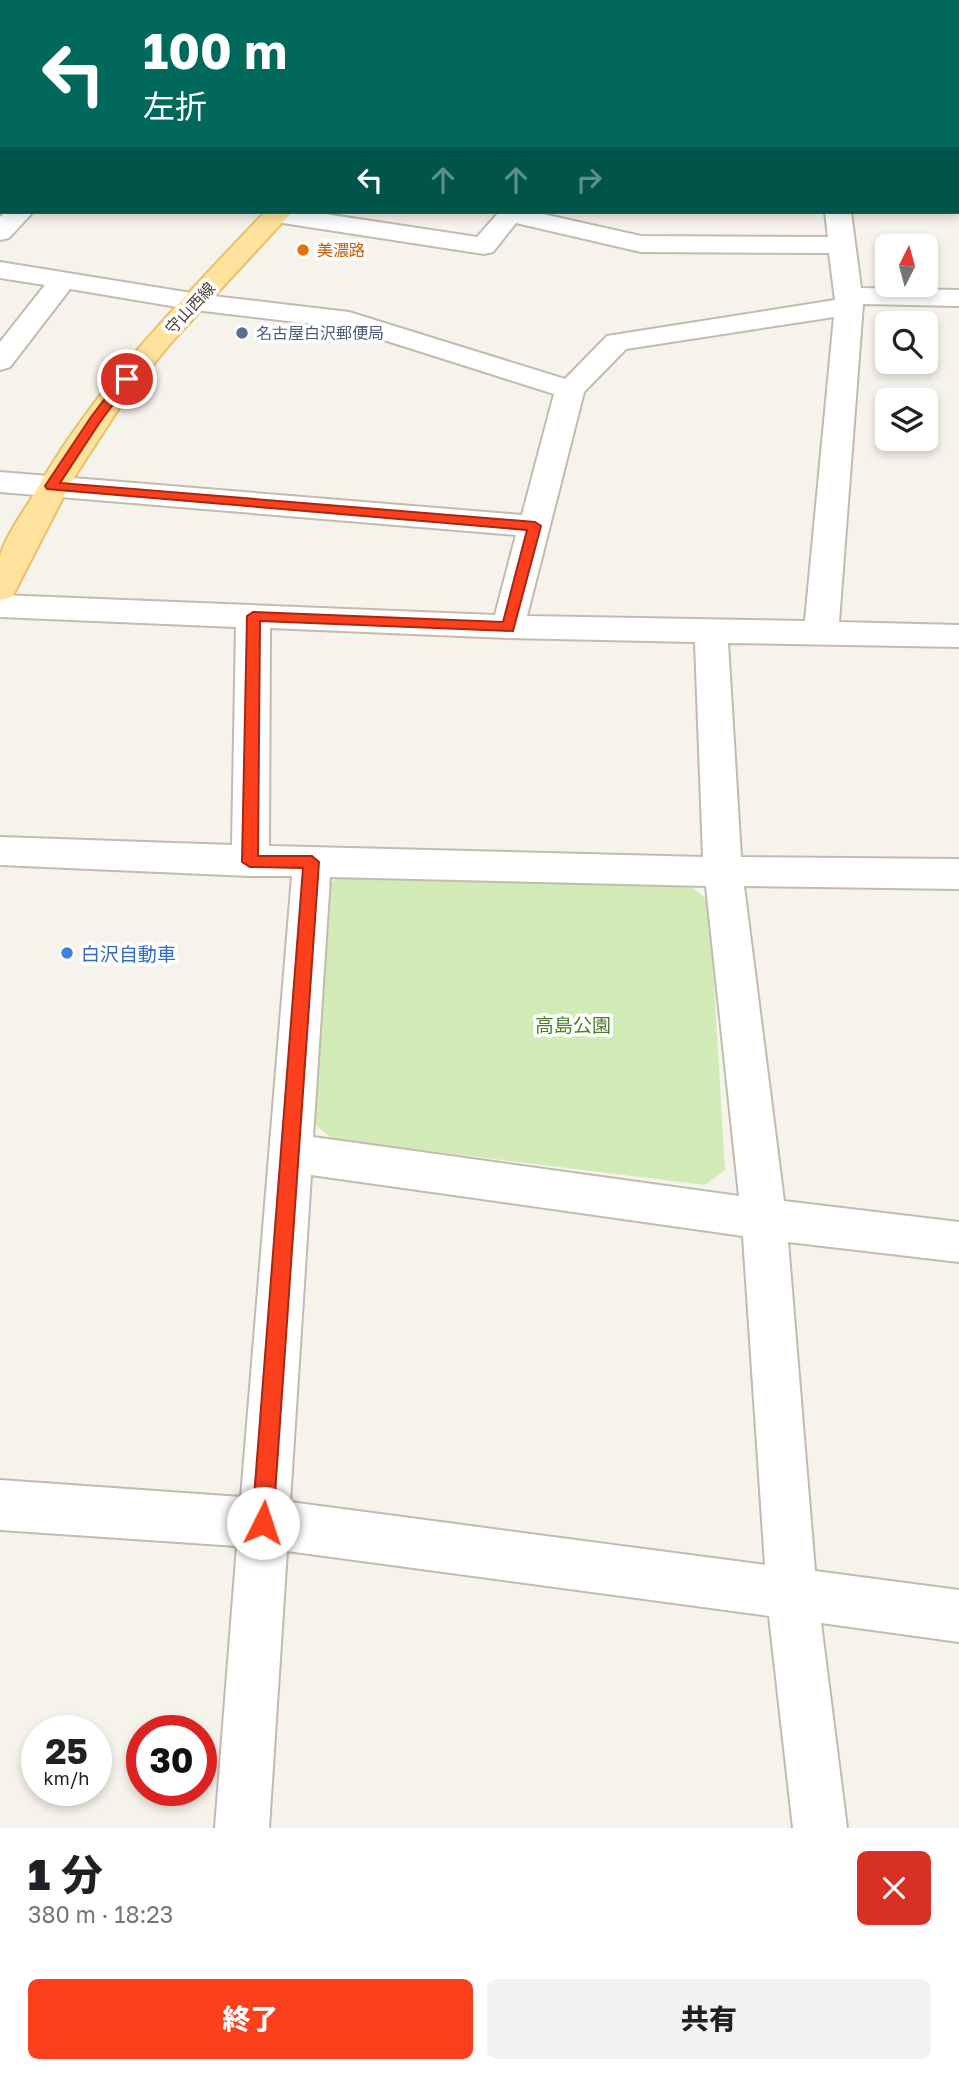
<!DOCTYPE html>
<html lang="ja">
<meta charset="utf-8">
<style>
body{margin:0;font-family:"Golos Text","Noto Sans JP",sans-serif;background:#f2f2f2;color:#202124;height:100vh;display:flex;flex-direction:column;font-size:26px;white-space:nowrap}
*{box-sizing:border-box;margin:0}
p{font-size:23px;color:#757577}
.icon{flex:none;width:38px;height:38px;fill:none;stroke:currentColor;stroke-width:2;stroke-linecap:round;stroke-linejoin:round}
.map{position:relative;height:1828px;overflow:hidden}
.drawer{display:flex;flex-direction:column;background:#fff;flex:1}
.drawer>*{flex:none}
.banner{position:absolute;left:0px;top:0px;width:959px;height:214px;box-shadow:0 4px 10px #0003;background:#00695c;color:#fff;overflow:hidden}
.needle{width:46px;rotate:6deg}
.buttons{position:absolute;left:875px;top:234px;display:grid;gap:14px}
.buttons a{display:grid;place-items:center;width:63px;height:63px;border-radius:10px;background:#fff;box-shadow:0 4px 10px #0003;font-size:35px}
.speed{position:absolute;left:21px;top:1715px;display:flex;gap:14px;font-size:35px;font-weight:700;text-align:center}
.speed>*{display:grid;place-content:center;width:91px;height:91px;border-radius:50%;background:#fff;box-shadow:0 4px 10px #0003;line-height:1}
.speed small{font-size:18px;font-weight:400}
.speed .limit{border:10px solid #d22;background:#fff;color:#111}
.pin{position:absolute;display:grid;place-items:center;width:60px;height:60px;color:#fff;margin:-30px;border:4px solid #fff;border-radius:50%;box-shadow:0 2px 7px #0007}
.me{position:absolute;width:77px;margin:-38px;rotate:4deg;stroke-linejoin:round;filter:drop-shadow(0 0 5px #0008)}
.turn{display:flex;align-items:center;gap:24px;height:147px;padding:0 28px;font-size:32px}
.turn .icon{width:91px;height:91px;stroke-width:2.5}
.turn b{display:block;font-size:49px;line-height:60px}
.lanes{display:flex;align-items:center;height:66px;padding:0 28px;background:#0003;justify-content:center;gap:35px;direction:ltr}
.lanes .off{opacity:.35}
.round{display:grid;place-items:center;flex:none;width:74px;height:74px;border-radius:10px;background:#f2f2f2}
.headline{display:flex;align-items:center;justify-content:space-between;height:119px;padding:0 28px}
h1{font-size:42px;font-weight:800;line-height:52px}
.button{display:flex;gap:14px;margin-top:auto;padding:14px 28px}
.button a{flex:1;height:80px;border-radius:10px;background:#fc3f1d;color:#fff;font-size:28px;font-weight:800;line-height:80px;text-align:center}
.button a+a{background:#f2f2f2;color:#202124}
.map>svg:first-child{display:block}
</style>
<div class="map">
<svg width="959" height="1828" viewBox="0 0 959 1828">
<rect width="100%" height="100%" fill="#f6f3ec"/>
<!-- green -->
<polygon fill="#d2eab5" points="344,873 688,885 709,900 725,1170 705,1185 332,1139 315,1124 328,885"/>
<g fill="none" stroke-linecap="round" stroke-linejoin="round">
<defs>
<g id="minor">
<polygon points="208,0 231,0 207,2"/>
<polygon points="670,0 693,0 669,2"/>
<rect x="957" y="38" width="2" height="14"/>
<rect x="0" y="65" width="2" height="14"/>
<rect x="957" y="143" width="2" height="14"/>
<polygon points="6,212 33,212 9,238 0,240 0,217"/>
<path d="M265 212H312L477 237 499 212H534L641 236 828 237 825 212H851L861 288 959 290V306L863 304 839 622 959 625V647L728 643 741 857 959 859V889L744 886 784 1201 959 1222V1262L788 1242 815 1571 959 1590V1642L821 1623 847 1828H793L769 1616 287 1551 269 1828H215L237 1546 0 1530V1480L241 1497 292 876H250L0 865V837L232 845 236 627 0 617V595L495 615 516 535 0 492V472L522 515 554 394 346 328 195 310 70 289 10 367 0 370V342L45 285 0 278V262L204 295 349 312 565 379 607 336 835 300 829 253 641 252 516 223 493 252 484 254 276 222 267 219 263 214ZM834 317 805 621 527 616 584 392 626 349ZM270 628 508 638 695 642 703 857 269 846ZM330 877 706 886 739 1196 313 1137ZM311 1175 743 1236 765 1565 290 1502Z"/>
</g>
<g id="major">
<polygon points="465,0 488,0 464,2"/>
<path d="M265 212H292L169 345 125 399 71 482 12 597 0 600C0 587 0 570 0 557 4 539 23 512 33 496 94 387 180 302 265 212Z"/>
</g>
</defs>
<!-- minor casing -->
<use href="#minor" stroke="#c2bbae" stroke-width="4"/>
<!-- major casing -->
<use href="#major" stroke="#e6c16a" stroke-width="4"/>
<!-- minor -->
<use href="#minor" fill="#fff" fill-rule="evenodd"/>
<!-- major -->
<use href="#major" fill="#ffe39c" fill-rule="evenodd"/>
</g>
<!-- route -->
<polygon fill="#fc3f1d" stroke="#a42913" stroke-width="2" points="122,376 132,379 100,422 60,483 535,522 541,526 513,631 260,621 258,856 312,856 319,862 273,1523 270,1530 263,1533 255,1530 252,1523 303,868 250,867 242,862 247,616 253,612 503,622 527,530 47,489 45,486 91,417"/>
<!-- markers -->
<circle fill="#e8710a" stroke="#fff" stroke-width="2.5" cx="303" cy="250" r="7"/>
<circle fill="#5c6f8a" stroke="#fff" stroke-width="2.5" cx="242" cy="333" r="7"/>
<circle fill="#3f7fe0" stroke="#fff" stroke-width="2.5" cx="67" cy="953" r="7"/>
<g text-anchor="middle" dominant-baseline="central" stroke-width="7" stroke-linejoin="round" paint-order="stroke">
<!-- far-food labels -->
<g font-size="16" fill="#c56008" stroke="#fff" text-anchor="start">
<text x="317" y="250">美濃路</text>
</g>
<!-- far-street labels -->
<g font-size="16" fill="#4b4439" stroke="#fff">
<text transform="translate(190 308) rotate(-47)">守山西線</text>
</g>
<!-- far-service labels -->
<g font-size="16" fill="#4e5e75" stroke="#fff" text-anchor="start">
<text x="256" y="333">名古屋白沢郵便局</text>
</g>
<!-- shop labels -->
<g font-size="19" fill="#366cbe" stroke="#fff" text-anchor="start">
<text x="81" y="953">白沢自動車</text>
</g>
<!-- park labels -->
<g font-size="19" fill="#4a7f2a" stroke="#fff">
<text x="573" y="1024">高島公園</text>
</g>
</g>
</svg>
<div class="buttons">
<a><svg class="needle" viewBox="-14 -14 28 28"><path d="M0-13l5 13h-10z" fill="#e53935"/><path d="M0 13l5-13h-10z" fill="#757577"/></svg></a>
<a><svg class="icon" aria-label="search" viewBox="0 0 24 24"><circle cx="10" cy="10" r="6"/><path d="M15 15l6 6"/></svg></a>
<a><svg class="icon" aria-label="layers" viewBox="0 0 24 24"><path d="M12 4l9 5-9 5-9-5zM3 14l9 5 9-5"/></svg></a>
</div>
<div class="speed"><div>25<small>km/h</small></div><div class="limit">30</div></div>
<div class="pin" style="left:127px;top:379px;background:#d93025"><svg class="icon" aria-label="arrive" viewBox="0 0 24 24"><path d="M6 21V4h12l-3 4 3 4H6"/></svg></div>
<svg class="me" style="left:263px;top:1523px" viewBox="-20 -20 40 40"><circle r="19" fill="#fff"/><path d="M0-13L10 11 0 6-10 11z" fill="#fc3f1d"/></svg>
<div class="banner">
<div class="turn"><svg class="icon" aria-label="left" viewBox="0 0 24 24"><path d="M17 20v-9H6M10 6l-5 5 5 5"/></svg><div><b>100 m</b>左折</div></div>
<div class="lanes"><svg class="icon" aria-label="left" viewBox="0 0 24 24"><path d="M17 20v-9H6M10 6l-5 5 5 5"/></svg><svg class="icon off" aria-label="ahead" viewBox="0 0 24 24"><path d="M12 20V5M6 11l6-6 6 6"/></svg><svg class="icon off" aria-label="ahead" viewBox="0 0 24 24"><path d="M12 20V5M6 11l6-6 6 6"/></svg><svg class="icon off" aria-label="right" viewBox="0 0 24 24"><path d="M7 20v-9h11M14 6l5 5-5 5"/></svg></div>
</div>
</div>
<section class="drawer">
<div class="headline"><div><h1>1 分</h1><p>380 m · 18:23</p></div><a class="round" style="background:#d93025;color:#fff"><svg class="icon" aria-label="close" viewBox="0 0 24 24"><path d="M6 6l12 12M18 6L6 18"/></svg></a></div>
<div class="button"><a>終了</a><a>共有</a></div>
</section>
